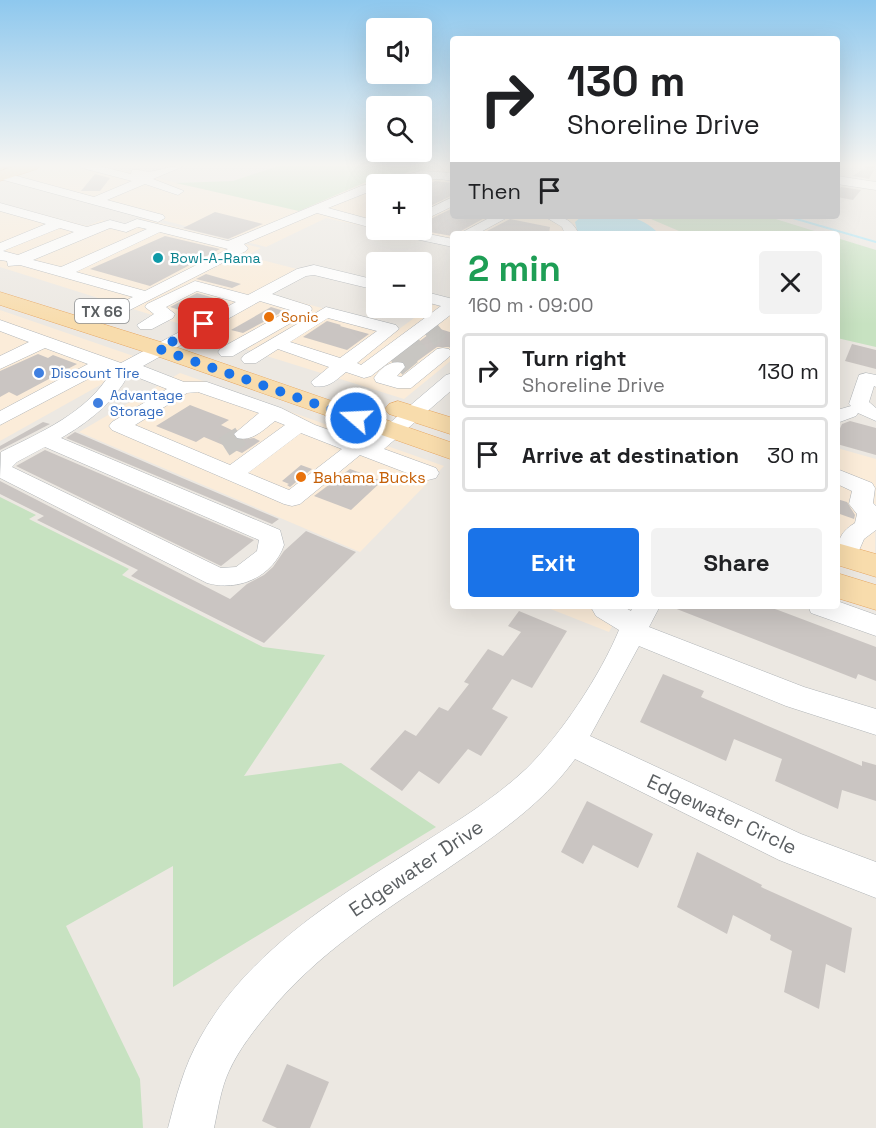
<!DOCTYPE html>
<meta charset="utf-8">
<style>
body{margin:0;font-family:"Space Grotesk",sans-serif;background:#f2f2f2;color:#202124;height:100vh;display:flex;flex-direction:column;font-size:22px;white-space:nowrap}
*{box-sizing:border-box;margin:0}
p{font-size:20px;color:#757577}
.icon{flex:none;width:33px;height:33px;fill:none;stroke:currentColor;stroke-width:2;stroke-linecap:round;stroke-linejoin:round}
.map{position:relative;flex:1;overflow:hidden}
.details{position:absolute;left:450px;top:231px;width:390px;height:378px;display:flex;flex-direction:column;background:#fff;border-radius:6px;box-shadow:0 6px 24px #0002}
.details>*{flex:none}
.top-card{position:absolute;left:450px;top:36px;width:390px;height:183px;border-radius:6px;box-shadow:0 6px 24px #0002;background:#fff;color:#202124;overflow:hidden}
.controls{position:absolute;left:366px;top:18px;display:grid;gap:12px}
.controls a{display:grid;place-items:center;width:66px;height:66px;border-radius:6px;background:#fff;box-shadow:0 6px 24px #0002;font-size:30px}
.pin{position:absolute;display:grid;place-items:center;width:51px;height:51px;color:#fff;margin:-26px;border-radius:12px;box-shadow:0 3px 9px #0006}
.me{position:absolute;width:66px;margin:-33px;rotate:289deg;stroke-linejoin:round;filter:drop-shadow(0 0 4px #0008)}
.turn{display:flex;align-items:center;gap:21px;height:126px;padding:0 18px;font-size:27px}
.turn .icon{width:78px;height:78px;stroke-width:2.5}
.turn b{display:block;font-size:42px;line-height:51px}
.then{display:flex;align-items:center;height:57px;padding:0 18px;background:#0003;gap:12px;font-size:22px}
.round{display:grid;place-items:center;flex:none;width:63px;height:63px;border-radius:6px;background:#f2f2f2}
.summary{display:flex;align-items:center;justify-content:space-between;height:102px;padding:0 18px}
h1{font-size:36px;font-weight:600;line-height:45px;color:#1e9e55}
.cta{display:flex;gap:12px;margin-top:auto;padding:12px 18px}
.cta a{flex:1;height:69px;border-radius:6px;background:#1a73e8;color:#fff;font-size:24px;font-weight:600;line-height:69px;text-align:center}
.cta a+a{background:#f2f2f2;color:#202124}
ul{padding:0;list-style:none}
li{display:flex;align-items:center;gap:18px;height:75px;margin:0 12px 9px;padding:0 6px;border:3px solid #e0e0e0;border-radius:6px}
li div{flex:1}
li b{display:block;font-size:22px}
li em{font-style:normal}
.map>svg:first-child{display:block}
</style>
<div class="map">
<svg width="876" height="1128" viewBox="0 0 876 1128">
<rect width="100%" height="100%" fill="#ece8e2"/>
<!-- commercial -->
<g fill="#fbecd9">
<polygon points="42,166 104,166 299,211 373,179 453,166 453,216 644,216 686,234 453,234 453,247 377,230 422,230 422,184 376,184 376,229 326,218 266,247 2,178"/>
<polygon points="0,203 87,226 102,220 126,226 144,219 261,248 246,256 297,269 190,327 0,267"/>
<polygon points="270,294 399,329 435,303 453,308 453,359 404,399 197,334"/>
<polygon points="0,310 145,360 0,441"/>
<polygon points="180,373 444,466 360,552 79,432"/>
<polygon points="837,448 876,459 875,556 837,543"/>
<polygon points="543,606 623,606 609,632"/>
</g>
<!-- green -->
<g fill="#c7e2c1">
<polygon points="278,166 444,166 373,179 299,211 176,183 233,181"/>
<polygon points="644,216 766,216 824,234 686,234"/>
<polygon points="837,238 876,250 876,347 837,338"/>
<polygon points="0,497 36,515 29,519 129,569 122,575 263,647 325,655 244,776 341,763 436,827 173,987 173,866 66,926 140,1079 143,1128 0,1128"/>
</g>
<!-- water -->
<path fill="#a7e5f8" d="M582 216C612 216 636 210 659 234H578L575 222Z"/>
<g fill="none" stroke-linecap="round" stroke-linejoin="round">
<!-- stream -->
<polyline stroke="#a7e5f8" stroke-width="2" points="786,216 876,242"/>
</g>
<!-- building -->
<g fill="#cac5c2">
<polygon points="867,166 876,166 869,179 853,176"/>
<polygon points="95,174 110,178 100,191 81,191"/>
<polygon points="435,181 453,183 453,195 422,210 422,187"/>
<polygon points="841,187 861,190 853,200 837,197 837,192"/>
<polygon points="453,208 453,216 488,216 452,236 418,230 422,230 422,223"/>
<polygon points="215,212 263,224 228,239 183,228"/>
<polygon points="510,219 550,227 549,234 500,234 487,231"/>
<polygon points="165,236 220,249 150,286 90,269"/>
<polygon points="206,274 241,284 232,288 196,279"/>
<polygon points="197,293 214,298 186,312 170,307"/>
<polygon points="271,307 284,311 243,333 231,330"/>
<polygon points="327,321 341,325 340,326 369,334 347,350 303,337"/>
<polygon points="437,328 453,333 453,351 449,347 437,347 405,370 407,367 405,362 395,360"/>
<polygon points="852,344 876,350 876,369 845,361"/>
<polygon points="38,354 48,358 53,355 77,364 17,396 9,392 0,397 0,371"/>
<polygon points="190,405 229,420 221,425 234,431 232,434 237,440 254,438 260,441 242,453 204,437 196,442 156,426"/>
<polygon points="850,421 876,428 876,455 837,444 837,435 842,424"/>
<polygon points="43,422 50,424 0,450 0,446"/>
<polygon points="75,432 182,478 279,519 272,524 66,438"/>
<polygon points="45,450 254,540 221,566 16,466"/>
<polygon points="301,465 312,469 290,487 287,485 289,484 282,481"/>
<polygon points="350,469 382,481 351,510 314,496"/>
<polygon points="0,481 230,599 247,584 264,575 273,567 284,551 306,531 356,552 264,643 131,576 138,570 37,520 44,516 0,494"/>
<polygon points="837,499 847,502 855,515 854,519 837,513"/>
<polygon points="669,606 765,606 778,610 876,647 876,681 858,674 856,679"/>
<polygon points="519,611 567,631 532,688 512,679 492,709 508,717 481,756 468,749 439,784 419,771 402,791 370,769 405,730 416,736 439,707 448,711 469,684 464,682 488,649 503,656 521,632 508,626"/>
<polygon points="663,674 704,691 701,697 775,729 862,766 862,761 876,765 876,801 842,790 838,809 775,781 782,759 734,739 726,761 640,722"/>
<polygon points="587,801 653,834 638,868 593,845 583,864 561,852"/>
<polygon points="697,852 762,885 761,887 852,928 845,973 826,964 819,1009 784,992 792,951 770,940 771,935 733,915 727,934 677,907"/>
<polygon points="287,1064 329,1082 310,1128 277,1128 262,1121"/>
</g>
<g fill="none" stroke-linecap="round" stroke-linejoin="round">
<!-- minor-tunnel-far1 -->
<polyline stroke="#c8c6c2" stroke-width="16" stroke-dasharray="16 8" stroke-linecap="butt" points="411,355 442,330"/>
<!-- minor-tunnel -->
<g stroke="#c8c6c2" stroke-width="20" stroke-dasharray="20 10" stroke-linecap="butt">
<polyline points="396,367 413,353"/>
<polyline points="224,447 244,434"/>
</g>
<defs>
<g id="minor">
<path d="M80 166H99L131 174 132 170C139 169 146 173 153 171 165 169 169 166 184 166L153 179 184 191 178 195 145 184 107 200 163 215 165 218 158 222 0 179 2 172 94 197 132 181 82 168Z"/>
<path d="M421 171 453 173V181C424 175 404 184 376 184V189L328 208 376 221V229L317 213 244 244 248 248 246 251 112 319 106 318 104 314 106 310 133 297 20 265 8 266 7 261 0 260V243L46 224 0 211V203L87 227 110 220 125 224 137 219 228 241 361 186ZM138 227 147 229 61 267 33 260 110 228 126 232ZM60 228 74 232 18 255 3 251ZM160 232 228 249 145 291 76 272Z"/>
<polygon points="837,176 876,182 876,190 837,184"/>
<polygon points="453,197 453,206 422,221 422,212"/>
<polygon points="493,216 510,216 477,234 459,234"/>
<path d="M544 216C562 216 571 218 579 234H565L562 227Z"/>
<polygon points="385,230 409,230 453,239 453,247 387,233"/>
<path d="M314 265 376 280V290L314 275 306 276 272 294 310 306 312 309 310 312 233 356H221L218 352 221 348 290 310 260 301 143 366 184 382H207L281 408 315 425 366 443 446 375 453 373V389L384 449 436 468 439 473 436 478 428 480 420 478 360 455 300 504 292 506 284 504 112 430 109 426 112 422 167 389 129 374C113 403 89 422 61 438L280 530 284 545C273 577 238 592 207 583L0 478 1 452C41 432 87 413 111 372L105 370 0 425V411L88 364 45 348 0 369V356L29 342 0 331V320L121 363 236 302 197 291 166 307 175 314 173 318 152 329H140L137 325 154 314 145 307 147 304 195 281 248 295 297 269ZM198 392 259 413 234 434 237 438C252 442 263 430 275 421L285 425 230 465 135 425 187 393ZM301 433 342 449 289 490 248 473ZM45 447 259 540 257 551 236 567 221 568 12 467 17 462Z"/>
<path d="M422 291 453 299V313L371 376 364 378 346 372C336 380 328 389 314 386L311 382 329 367 278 349 256 363H244L241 359 244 355 326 307 396 325 399 329 357 363 361 365 441 306 422 301ZM328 318 377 331 340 358 290 342Z"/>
<path d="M443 348 449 349 452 353 449 357 411 388H397L376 382 374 378C381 368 390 360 403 363L405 367 397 376 401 377 437 349Z"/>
<polygon points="866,373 876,375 876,387 874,386 869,402 876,408 876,421 858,413 856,416 837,423 837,410 851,406 849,404 859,375"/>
<path d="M837 469 872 483 875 488 873 503 876 506V530L864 539 854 562 845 565 837 562C837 544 838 533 855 523L857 514 849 504 852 491 837 484Z"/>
<polygon points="837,601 876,615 876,636 811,613 808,606 837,606"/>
<path d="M594 606H622L631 611 633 606H660L649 627 804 687 876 709V735L786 706 639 646 590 736 801 834 876 862V898L779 860 575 759C541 806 492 838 444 871 382 912 318 953 270 1011 255 1029 239 1049 229 1071 221 1088 218 1109 214 1128H168C176 1097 184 1066 200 1038 246 954 333 900 412 850 451 825 492 801 526 769 561 735 601 674 619 630L596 616 592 609Z"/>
</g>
<g id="major">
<polygon points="17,166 39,166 37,169 0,181 0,171"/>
<polygon points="0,292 167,344 453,443 453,460 151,354 0,305"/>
<polygon points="398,401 453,418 453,435 389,414 385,409 389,404"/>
<polygon points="837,543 876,554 876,577 837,565"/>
<polygon points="837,573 876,585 876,610 837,598"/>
</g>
<polygon id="highway" points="0,166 10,166 0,171"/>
</defs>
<!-- minor casing -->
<use href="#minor" stroke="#b0b4b7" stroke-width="1"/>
<!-- major casing -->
<use href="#major" stroke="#e6a662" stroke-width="1"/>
<!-- highway casing -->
<use href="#highway" stroke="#dd7412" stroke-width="1"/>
<!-- minor -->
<use href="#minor" fill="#fff" fill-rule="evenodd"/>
<!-- major -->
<use href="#major" fill="#f8dcac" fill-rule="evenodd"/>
<!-- highway -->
<use href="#highway" fill="#f4c792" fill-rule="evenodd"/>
</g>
<!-- sky -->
<linearGradient id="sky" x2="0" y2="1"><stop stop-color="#8ec8ee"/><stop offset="0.51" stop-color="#f6f5f2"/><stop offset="1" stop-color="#f6f5f2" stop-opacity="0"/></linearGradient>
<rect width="876" height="324" fill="url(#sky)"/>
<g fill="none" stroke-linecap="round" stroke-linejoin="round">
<!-- route -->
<polyline stroke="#1a73e8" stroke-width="10" stroke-dasharray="0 18" points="204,324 159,349 356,418"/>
</g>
<!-- markers -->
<circle fill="#0f9aa8" stroke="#fff" stroke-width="2" cx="158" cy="258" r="6"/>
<g fill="#e8710a" stroke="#fff" stroke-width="2">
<circle cx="269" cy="317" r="6"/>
<circle cx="301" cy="477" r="6"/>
</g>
<g fill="#3f7fe0" stroke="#fff" stroke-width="2">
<circle cx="39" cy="373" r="6"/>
<circle cx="98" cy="403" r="6"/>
</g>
<g text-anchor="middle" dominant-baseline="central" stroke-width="5" stroke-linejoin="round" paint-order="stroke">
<!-- far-culture labels -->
<g font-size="14" fill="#0d838f" stroke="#fff" text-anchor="start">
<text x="170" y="258">Bowl-A-Rama</text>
</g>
<!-- far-food labels -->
<g font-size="14" fill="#c56008" stroke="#fff" text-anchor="start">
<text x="281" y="317">Sonic</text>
</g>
<!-- far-shop labels -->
<g font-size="14" fill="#366cbe" stroke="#fff" text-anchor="start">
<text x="51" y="373">Discount Tire</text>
<text x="110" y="395">Advantage<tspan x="110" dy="16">Storage</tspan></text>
</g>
<!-- shield labels -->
<rect fill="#fff" stroke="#8c8f91" stroke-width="1.5" x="75" y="299" width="54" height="24" rx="4.5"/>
<g font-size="15" font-weight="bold" fill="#5b5f62">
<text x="102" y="311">TX 66</text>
</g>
<!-- food labels -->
<g font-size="16" fill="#c56008" stroke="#fff" text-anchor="start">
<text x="313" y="477">Bahama Bucks</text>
</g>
<!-- near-street labels -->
<g font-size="20" fill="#5b5f62" stroke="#fff">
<text transform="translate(722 814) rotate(25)">Edgewater Circle</text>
<text transform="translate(416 868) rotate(-34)">Edgewater Drive</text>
</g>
</g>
</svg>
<div class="controls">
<a><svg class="icon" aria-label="sound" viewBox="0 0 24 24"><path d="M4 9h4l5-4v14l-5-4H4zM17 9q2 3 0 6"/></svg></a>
<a><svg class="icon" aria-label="search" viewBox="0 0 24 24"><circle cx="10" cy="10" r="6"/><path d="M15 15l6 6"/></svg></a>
<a>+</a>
<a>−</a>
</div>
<div class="pin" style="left:204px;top:324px;background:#d93025"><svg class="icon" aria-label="arrive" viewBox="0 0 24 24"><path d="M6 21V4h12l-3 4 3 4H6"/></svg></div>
<svg class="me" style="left:356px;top:418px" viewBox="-20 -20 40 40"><circle r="17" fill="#1a73e8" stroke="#fff" stroke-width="3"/><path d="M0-11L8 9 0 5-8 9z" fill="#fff"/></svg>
<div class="top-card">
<div class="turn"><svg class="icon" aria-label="right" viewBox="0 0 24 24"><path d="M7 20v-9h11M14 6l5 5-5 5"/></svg><div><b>130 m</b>Shoreline Drive</div></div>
<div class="then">Then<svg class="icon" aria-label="arrive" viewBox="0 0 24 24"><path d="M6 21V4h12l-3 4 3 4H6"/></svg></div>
</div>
<section class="details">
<div class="summary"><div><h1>2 min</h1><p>160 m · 09:00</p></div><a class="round"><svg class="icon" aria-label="close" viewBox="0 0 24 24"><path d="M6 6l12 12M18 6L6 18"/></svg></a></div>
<ul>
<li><svg class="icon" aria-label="right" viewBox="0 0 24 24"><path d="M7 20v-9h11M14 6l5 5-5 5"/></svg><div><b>Turn right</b><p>Shoreline Drive</p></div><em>130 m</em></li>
<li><svg class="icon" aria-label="arrive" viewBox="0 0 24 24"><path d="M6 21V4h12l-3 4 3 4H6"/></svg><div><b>Arrive at destination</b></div><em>30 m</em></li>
</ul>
<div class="cta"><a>Exit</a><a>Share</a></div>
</section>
</div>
